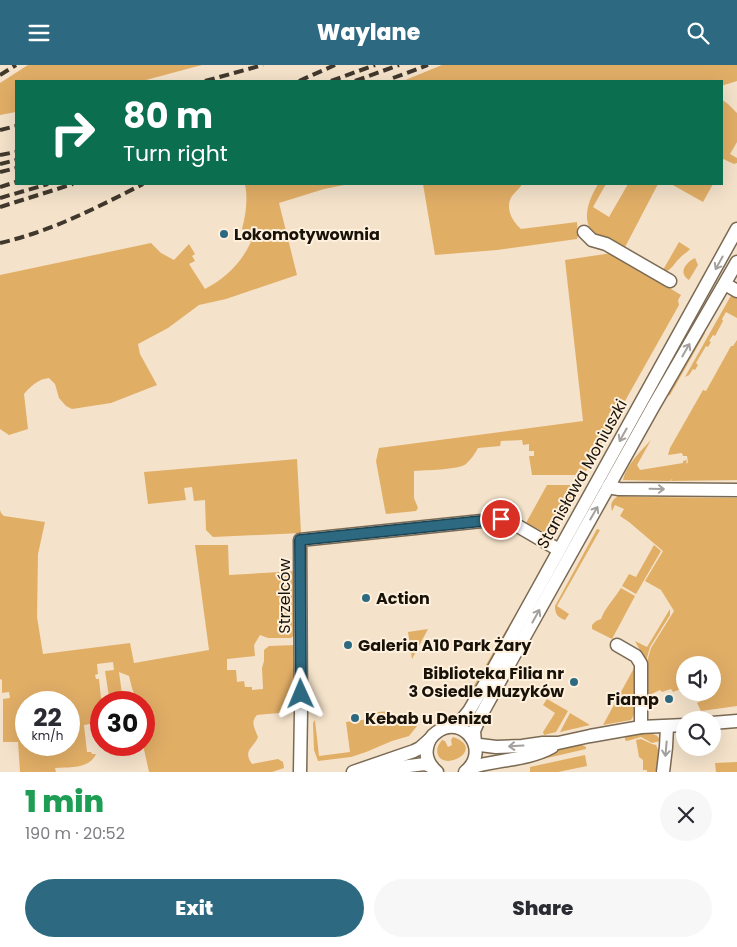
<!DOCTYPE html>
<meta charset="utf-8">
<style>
body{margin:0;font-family:Poppins,sans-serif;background:#f7f7f7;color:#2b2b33;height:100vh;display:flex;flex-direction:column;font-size:19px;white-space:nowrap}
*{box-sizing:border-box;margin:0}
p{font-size:16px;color:#7c7c81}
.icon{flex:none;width:28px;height:28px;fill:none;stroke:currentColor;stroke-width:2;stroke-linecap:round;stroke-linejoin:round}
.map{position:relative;height:707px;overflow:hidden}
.sheet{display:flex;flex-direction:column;background:#fff;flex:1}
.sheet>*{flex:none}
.banner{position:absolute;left:15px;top:15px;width:708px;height:105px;border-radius:0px;box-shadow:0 5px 20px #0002;background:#0b6e4f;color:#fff;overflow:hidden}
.buttons{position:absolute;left:676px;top:591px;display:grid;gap:10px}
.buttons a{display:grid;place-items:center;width:45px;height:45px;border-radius:50%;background:#fff;box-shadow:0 5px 20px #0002;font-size:25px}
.speed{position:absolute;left:15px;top:626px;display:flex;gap:10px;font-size:25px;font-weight:700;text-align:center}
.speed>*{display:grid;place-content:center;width:65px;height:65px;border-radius:50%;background:#fff;box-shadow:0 5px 20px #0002;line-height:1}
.speed small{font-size:12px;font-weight:400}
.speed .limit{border:8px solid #d22;background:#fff;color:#111}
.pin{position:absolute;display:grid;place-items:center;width:42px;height:42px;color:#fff;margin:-21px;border:2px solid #fff;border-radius:50%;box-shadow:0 1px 5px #0007}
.me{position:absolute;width:55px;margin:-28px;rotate:359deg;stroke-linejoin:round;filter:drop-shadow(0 0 4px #0008)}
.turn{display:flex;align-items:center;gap:18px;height:105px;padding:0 25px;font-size:22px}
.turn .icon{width:65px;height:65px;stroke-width:2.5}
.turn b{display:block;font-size:35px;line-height:42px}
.round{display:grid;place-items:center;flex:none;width:52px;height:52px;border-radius:26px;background:#f7f7f7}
.summary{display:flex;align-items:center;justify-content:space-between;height:85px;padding:0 25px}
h1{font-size:30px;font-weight:800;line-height:38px;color:#1e9e55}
.cta{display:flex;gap:10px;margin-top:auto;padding:10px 25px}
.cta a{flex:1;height:58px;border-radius:30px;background:#2d6a81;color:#fff;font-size:20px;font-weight:800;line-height:58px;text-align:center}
.cta a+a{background:#f7f7f7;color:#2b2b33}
header{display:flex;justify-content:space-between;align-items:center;height:65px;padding:0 25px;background:#2d6a81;color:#fff;font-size:22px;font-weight:800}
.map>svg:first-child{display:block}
</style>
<header><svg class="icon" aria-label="menu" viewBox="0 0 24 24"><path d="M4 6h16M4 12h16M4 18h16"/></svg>Waylane<svg class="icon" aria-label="search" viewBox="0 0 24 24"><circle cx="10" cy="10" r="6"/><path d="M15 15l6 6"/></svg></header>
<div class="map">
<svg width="737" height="707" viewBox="0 0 737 707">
<rect width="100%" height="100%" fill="#f4e2ca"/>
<!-- green -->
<g fill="#e1ae66" fill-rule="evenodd">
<polygon points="28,0 202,0 142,16 16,16 16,47 0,50 0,18"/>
<polygon points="442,0 737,0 737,16 721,21 721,16 403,16"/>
<polygon points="721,34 728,39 737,48 737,77 730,89 737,93 737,98 734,99 721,93"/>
<path d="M245 119H349L324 124 279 138 297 210 226 234 199 240 168 263 138 279 140 289 157 320 111 338 72 344 66 341 59 333 55 319 49 313C38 314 31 321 24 329L28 364 9 370 0 364V210L151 178 161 188 174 195 189 179 195 189 192 191 195 196 189 199 205 224C226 213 241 198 251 177L244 173 248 166 242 164C246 149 248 134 245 119Z"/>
<path d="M423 119H522C519 125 512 129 510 135 506 146 514 158 521 164L577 157 578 171 577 174 497 185 435 190Z"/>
<path d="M598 119H606L593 142 609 152 628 119H658L624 184 591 166C582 150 590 133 598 119Z"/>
<polygon points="671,119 713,119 703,137"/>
<path d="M679 177 690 184C687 188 683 189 680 193 675 197 673 203 667 206L663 205Z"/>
<path d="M612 188 681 230 678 235 679 240 625 336 622 335 619 342 621 344 584 410H532L529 391H534V386H529V379L523 380 522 375 501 376 500 381 478 383C475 389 471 394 466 399 459 405 424 405 414 406V433L418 443 416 446 386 449 385 445 376 396 379 383 583 356 565 195Z"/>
<path d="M695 193 698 200 689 215C678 208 685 198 695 193Z"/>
<polygon points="733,227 737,230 737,253 726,247 722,254 723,256 715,271 713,270 709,276 711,277 708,282 706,281 696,298 698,300 695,305 693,304 689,310 685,312"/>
<polygon points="704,266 705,268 704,270 670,330 667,331"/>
<path d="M737 275V415L671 416 673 413 670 416 623 415C626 400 641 386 651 375L637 400 640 405 683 398V396L687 395 686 399 688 397 687 391H683L682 388 668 390 670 383 703 325 706 326 731 281H733Z"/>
<polygon points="297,394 301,468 213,472 206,465 205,435 194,436 192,422 184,423 186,435 148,439 144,407"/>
<polygon points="547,420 572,420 578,422 550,470 526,458"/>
<path d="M618 431 644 432 737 433V641L701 646 697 638 705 634 703 628H712V600H685V625L682 626 681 624 673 627 671 624 662 627 660 625 645 632 643 610 651 583 674 546 661 525 645 516 663 486 629 457 620 451 624 444 615 440 612 446C610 439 612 435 618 431Z"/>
<path d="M0 445 1 448 4 451 45 457 38 489 37 552 43 589 130 578 134 598 209 585 195 480H228L229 510 297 506V568L291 573H268L260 570 254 580 255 591 227 594V605H236L237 617 244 616 245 622H252V625L263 624 262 603 264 596V585L269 581 296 580 297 643 289 647 257 650C250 657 255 664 258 672 254 683 242 685 252 699L278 694 283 697 284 703 272 707H149L143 680 144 638 137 637 132 623 129 611 119 607 123 637 101 638V657L84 660 87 687H91L92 689H96C90 704 69 702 55 703L56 707H20L18 677H3V634L10 633 9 627 2 628V615L0 614ZM113 597 114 605 105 606 109 632 101 633 99 614H96L95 610 98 609 97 599ZM26 638H69V680H26Z"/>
<path d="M597 464 600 465 557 541 569 549 565 555C558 552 555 550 555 541Z"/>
<polygon points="654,480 661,486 636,529 622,521 629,509 636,512"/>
<polygon points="533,519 504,579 488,608 469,629"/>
<path d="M621 523 635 531 612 574 592 564V560L596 556 601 554C605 543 614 534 621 523Z"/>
<polygon points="670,544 670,550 650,582 645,600 642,589 635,576 647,582"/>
<polygon points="428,564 412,594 408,567"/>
<polygon points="634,603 637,605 636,646 631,655 603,660"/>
<polygon points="547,634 568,646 556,667 544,670 543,667 555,648 543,640"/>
<polygon points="390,646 392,657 410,654 416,657 417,661 409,671 392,676 366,687 351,692 318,696 314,685 313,658 315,655 319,691 350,687 346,657 369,654 368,648"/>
<polygon points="570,648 590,660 560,667"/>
<path d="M645 668C651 669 658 668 660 676L652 678 641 672 627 676 625 675V670Z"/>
<path d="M453 672C486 683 446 707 438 690 436 684 438 680 442 675L445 676 448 682 452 680 451 675Z"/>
<path d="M641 674 652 679 656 680C661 689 660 698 655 707H647V705H643V695L639 692 636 675Z"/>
<path d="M578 680H582L586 682V684L534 696C541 694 546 690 553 687 561 684 569 682 578 680Z"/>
<polygon points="585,690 587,701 558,707 530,707 530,702"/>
<polygon points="737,697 737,707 716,707 715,698"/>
</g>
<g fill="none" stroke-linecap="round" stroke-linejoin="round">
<defs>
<g id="minor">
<polyline points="584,167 592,175 606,179 670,216"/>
<polyline points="725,219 737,226"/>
<polyline points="608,422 619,424 737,425"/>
<polyline points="617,580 636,591 641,599 641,662"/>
<polyline points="712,658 737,656"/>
<polyline points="685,660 641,662 590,671 558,678 543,678 522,681 496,682 480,680 475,678 474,666 480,652 512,594 653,342 737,197"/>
<polyline points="447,662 460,657 469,646 489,612 737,164"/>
<path d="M470 703C496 694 527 696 552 682"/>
<polyline points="369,706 425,699 432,702"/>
<polyline points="300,707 301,646 300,475 501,454 516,460 559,485"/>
<polyline points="353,707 414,686 420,683 429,675"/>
<path d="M437 707C430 701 425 693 427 683 428 676 431 671 437 667 462 648 492 685 465 707"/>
<polyline points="663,707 666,682 667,662"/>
</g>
</defs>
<!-- minor casing -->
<use href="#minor" stroke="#7a6a54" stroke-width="15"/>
<!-- minor -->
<use href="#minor" stroke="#fff" stroke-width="12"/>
<!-- rail -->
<g stroke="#40382c" stroke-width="4" stroke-dasharray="10 5" stroke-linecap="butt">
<polyline points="0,10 16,0"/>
<polyline points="393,13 428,0"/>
<polyline points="205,16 263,0"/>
<polyline points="299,16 335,0"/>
<polyline points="331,16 375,0"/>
<polyline points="355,16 399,0"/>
<polyline points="0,65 16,61"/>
<polyline points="0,90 16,87"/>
<polyline points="0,99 16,95"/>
<polyline points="0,107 16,103"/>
<polyline points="0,122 16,117"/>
<polyline points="0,133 48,119"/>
<polyline points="0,142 73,119"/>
<path d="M0 178C52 166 96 143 143 119"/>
</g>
</g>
<!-- one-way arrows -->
<defs><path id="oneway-shaft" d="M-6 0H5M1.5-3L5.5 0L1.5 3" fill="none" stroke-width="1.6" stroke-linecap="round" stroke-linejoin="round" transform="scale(1.25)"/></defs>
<g stroke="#a3a09d">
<use href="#oneway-shaft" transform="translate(719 198) rotate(119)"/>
<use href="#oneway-shaft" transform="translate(686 285) rotate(-60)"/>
<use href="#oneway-shaft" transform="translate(623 370) rotate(119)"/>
<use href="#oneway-shaft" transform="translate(657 424) rotate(1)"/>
<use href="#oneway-shaft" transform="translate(594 448) rotate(-60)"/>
<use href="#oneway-shaft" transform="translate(536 551) rotate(-61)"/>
<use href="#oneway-shaft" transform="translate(516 681) rotate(177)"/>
<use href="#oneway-shaft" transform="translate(666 684) rotate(95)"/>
</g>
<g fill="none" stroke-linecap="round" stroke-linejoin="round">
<defs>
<polyline id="route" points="301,629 300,475 501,454"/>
</defs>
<!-- route casing -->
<use href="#route" stroke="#1d4554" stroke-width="12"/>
<!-- route -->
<use href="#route" stroke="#2d6a81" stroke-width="9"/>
</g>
<!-- markers -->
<g fill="#2d6a81" stroke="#fef0dc" stroke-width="2">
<circle cx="224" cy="169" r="5"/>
<circle cx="366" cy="533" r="5"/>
<circle cx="348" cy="580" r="5"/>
<circle cx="574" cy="617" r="5"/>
<circle cx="669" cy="634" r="5"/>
<circle cx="355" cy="653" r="5"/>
</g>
<g text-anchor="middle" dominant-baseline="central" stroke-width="4" stroke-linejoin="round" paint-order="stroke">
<!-- poi labels -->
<g font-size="16" font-weight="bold" fill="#181209" stroke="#fef0dc" text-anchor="start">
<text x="234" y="169">Lokomotywownia</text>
<text x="376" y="533">Action</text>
<text x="358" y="580">Galeria A10 Park Żary</text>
<text x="564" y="608" text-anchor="end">Biblioteka Filia nr<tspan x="564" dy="18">3 Osiedle Muzyków</tspan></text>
<text x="659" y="634" text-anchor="end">Fiamp</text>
<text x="365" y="653">Kebab u Deniza</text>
</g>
<!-- street labels -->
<g font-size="16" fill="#181209" stroke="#fef0dc">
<text transform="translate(582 409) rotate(-61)">Stanisława Moniuszki</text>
<text transform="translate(284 531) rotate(-90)">Strzelców</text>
</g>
</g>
</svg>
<div class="buttons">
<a><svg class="icon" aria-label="sound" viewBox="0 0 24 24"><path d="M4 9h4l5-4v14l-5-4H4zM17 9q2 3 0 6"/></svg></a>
<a><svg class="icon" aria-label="search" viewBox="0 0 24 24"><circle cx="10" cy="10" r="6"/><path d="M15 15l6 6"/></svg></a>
</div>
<div class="speed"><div>22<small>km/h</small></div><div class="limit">30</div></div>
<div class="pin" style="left:501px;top:454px;background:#d93025"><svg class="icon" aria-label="arrive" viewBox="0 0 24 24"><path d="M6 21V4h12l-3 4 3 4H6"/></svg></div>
<svg class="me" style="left:301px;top:629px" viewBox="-20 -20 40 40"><path d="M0-17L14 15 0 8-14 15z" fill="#2d6a81" stroke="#fff" stroke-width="4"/></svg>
<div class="banner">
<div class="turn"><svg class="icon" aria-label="right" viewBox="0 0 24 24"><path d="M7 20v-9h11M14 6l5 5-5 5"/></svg><div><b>80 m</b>Turn right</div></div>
</div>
</div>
<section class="sheet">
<div class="summary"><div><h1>1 min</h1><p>190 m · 20:52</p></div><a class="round"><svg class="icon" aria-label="close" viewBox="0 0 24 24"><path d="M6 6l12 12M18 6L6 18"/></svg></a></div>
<div class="cta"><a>Exit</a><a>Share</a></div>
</section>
